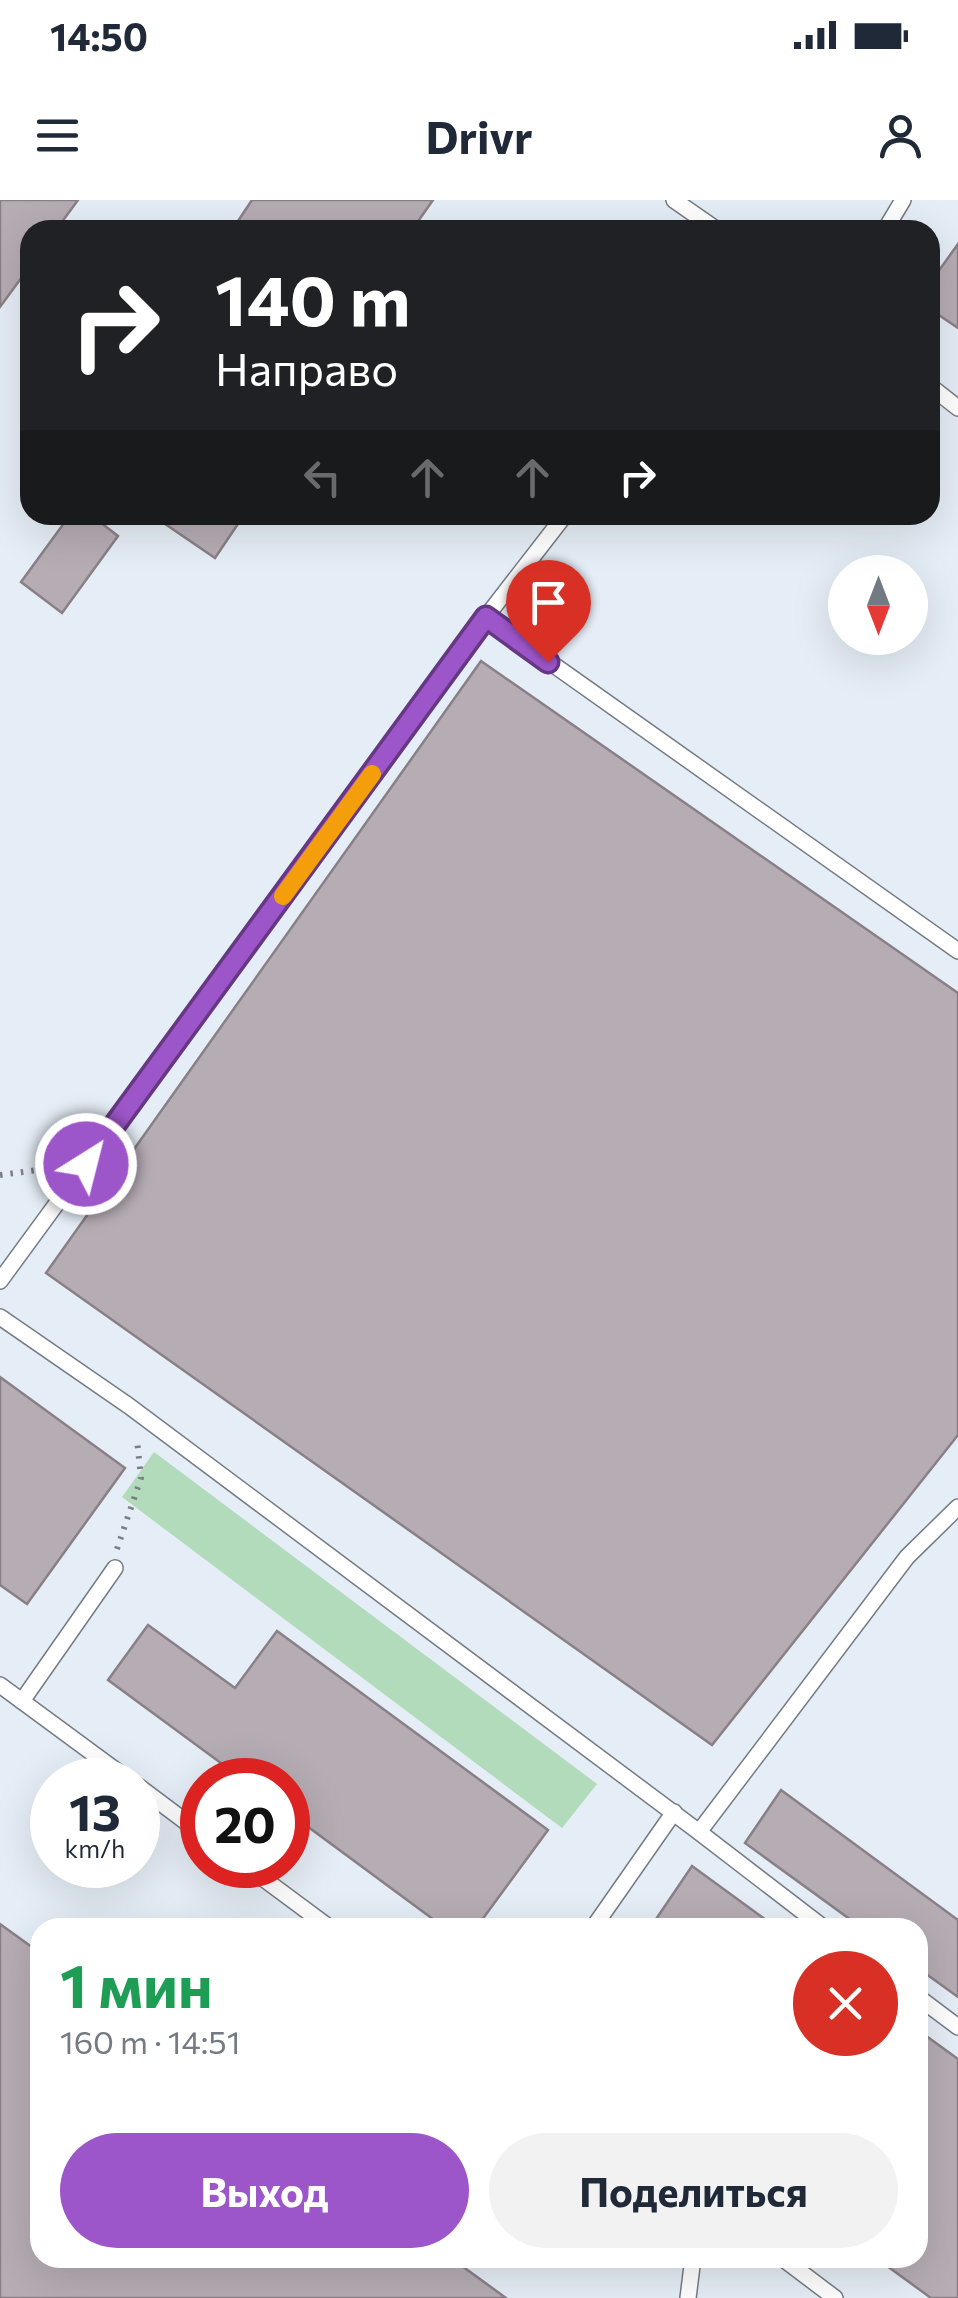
<!DOCTYPE html>
<html lang="ru">
<meta charset="utf-8">
<style>
body{margin:0;font-family:Commissioner,sans-serif;background:#f2f2f3;color:#1f2937;height:100vh;display:flex;flex-direction:column;font-size:38px;white-space:nowrap}
*{box-sizing:border-box;margin:0}
p{font-size:32px;color:#747a83}
.icon{flex:none;width:55px;height:55px;fill:none;stroke:currentColor;stroke-width:2;stroke-linecap:round;stroke-linejoin:round}
.map{position:relative;flex:1;overflow:hidden}
.details{position:absolute;left:30px;top:1718px;width:898px;height:350px;display:flex;flex-direction:column;background:#fff;border-radius:30px;box-shadow:0 10px 40px #0002}
.details>*{flex:none}
.top-card{position:absolute;left:20px;top:20px;width:920px;height:305px;border-radius:30px;box-shadow:0 10px 40px #0002;background:#202124;color:#fff;overflow:hidden}
.needle{width:65px;rotate:180deg}
.controls{position:absolute;left:828px;top:355px;display:grid;gap:20px}
.controls a{display:grid;place-items:center;width:100px;height:100px;border-radius:50%;background:#fff;box-shadow:0 10px 40px #0002;font-size:50px}
.speed{position:absolute;left:30px;top:1558px;display:flex;gap:20px;font-size:50px;font-weight:700;text-align:center}
.speed>*{display:grid;place-content:center;width:130px;height:130px;border-radius:50%;background:#fff;box-shadow:0 10px 40px #0002;line-height:1}
.speed small{font-size:25px;font-weight:400}
.speed .limit{border:15px solid #d22;background:#fff;color:#111}
.pin{position:absolute;display:grid;place-items:center;width:85px;height:85px;color:#fff;margin:-102px -42px;border-radius:50% 50% 50% 0;rotate:-45deg;box-shadow:0 0 10px #0007}
.pin .icon{rotate:45deg}
.me{position:absolute;width:110px;margin:-55px;rotate:36deg;stroke-linejoin:round;filter:drop-shadow(0 0 8px #0008)}
.turn{display:flex;align-items:center;gap:35px;height:210px;padding:0 30px;font-size:45px}
.turn .icon{width:130px;height:130px;stroke-width:2.5}
.turn b{display:block;font-size:70px;line-height:85px}
.lanes{display:flex;align-items:center;height:95px;padding:0 30px;background:#0003;justify-content:center;gap:50px;direction:ltr}
.lanes .off{opacity:.35}
.round{display:grid;place-items:center;flex:none;width:105px;height:105px;border-radius:52px;background:#f2f2f3}
.overview{display:flex;align-items:center;justify-content:space-between;height:170px;padding:0 30px}
h1{font-size:60px;font-weight:700;line-height:75px;color:#1e9e55}
.primary-button{display:flex;gap:20px;margin-top:auto;padding:20px 30px}
.primary-button a{flex:1;height:115px;border-radius:60px;background:#9d56c9;color:#fff;font-size:40px;font-weight:700;line-height:115px;text-align:center}
.primary-button a+a{background:#f2f2f3;color:#1f2937}
.status{display:flex;justify-content:space-between;align-items:center;height:70px;padding:0 50px;background:#fff;direction:ltr}
.status svg{height:28px;fill:currentColor}
header{display:flex;justify-content:space-between;align-items:center;height:130px;padding:0 30px;background:#fff;font-size:45px;font-weight:700}
.map>svg:first-child{display:block}
</style>
<div class="status"><b>14:50</b><svg viewBox="0 0 49 12"><path d="M0 12V9h3v3zM5 12V6h3v6zM10 12V3h3v9zM15 12V0h3v12zM26 1h20v11H26zM47 4h2v5h-2z"/></svg></div>
<header><svg class="icon" aria-label="menu" viewBox="0 0 24 24"><path d="M4 6h16M4 12h16M4 18h16"/></svg>Drivr<svg class="icon" aria-label="person" viewBox="0 0 24 24"><circle cx="12" cy="8" r="4"/><path d="M4 21q1-7 8-7t8 7"/></svg></header>
<div class="map">
<svg width="958" height="2098" viewBox="0 0 958 2098">
<rect width="100%" height="100%" fill="#e5edf6"/>
<!-- green -->
<polygon fill="#b1dbba" points="154,1252 597,1584 562,1628 122,1297"/>
<!-- building -->
<g fill="#b6acb4" stroke="#898087" stroke-width="2.5">
<polygon points="0,0 78,0 56,30 30,30 30,66 0,107"/>
<polygon points="252,0 433,0 412,30 232,30"/>
<polygon points="958,44 958,128 930,109 930,83"/>
<polygon points="70,315 91,315 118,336 62,413 21,382"/>
<polygon points="152,315 244,315 215,358"/>
<polygon points="481,461 958,793 958,1235 712,1545 46,1073"/>
<polygon points="0,1177 125,1268 27,1404 0,1385"/>
<polygon points="148,1425 235,1488 277,1431 548,1630 476,1728 445,1728 288,1612 288,1580 244,1580 108,1480"/>
<polygon points="781,1590 958,1720 958,1797 918,1768 918,1728 862,1728 745,1643"/>
<polygon points="692,1666 777,1728 650,1728"/>
<polygon points="0,1724 40,1753 40,2058 451,2058 506,2098 0,2098"/>
<polygon points="918,1830 958,1859 958,2098 931,2098 876,2058 918,2058"/>
</g>
<g fill="none" stroke-linecap="round" stroke-linejoin="round">
<defs>
<g id="lane">
<polyline points="674,0 717,30"/>
<polyline points="885,30 903,0"/>
<polyline points="930,186 958,208"/>
<polyline points="486,417 958,751"/>
<polyline points="0,1081 486,417 565,315"/>
<polyline points="0,1117 129,1206 699,1632 907,1357 958,1307"/>
<polyline points="0,1485 129,1580"/>
<polyline points="22,1501 115,1368"/>
<polyline points="138,1586 202,1634"/>
<polyline points="699,1632 824,1728"/>
<polyline points="245,1665 330,1728"/>
<polyline points="593,1728 674,1612"/>
<polyline points="918,1797 958,1827"/>
<polyline points="782,2058 835,2098"/>
<polyline points="688,2098 693,2058"/>
</g>
</defs>
<!-- lane casing -->
<use href="#lane" stroke="#757c84" stroke-width="18"/>
<!-- path -->
<g stroke="#797f85" stroke-width="6" stroke-dasharray="2.5 8" stroke-linecap="butt">
<polyline points="0,975 53,968"/>
<polyline points="117,1349 141,1278 137,1240"/>
</g>
<!-- lane -->
<use href="#lane" stroke="#fff" stroke-width="15"/>
</g>
<g fill="none" stroke-linecap="round" stroke-linejoin="round">
<defs>
<polyline id="route" points="86,964 486,417 548,462"/>
</defs>
<!-- route casing -->
<use href="#route" stroke="#663883" stroke-width="25"/>
<!-- route -->
<use href="#route" stroke="#9d56c9" stroke-width="18"/>
<!-- slow -->
<polyline stroke="#f59e0b" stroke-width="18" points="283,696 372,574"/>
</g>
</svg>
<div class="controls">
<a><svg class="needle" viewBox="-14 -14 28 28"><path d="M0-13l5 13h-10z" fill="#e53935"/><path d="M0 13l5-13h-10z" fill="#747a83"/></svg></a>
</div>
<div class="speed"><div>13<small>km/h</small></div><div class="limit">20</div></div>
<div class="pin" style="left:548px;top:462px;background:#d93025"><svg class="icon" aria-label="arrive" viewBox="0 0 24 24"><path d="M6 21V4h12l-3 4 3 4H6"/></svg></div>
<svg class="me" style="left:86px;top:964px" viewBox="-20 -20 40 40"><circle r="17" fill="#9d56c9" stroke="#fff" stroke-width="3"/><path d="M0-11L8 9 0 5-8 9z" fill="#fff"/></svg>
<div class="top-card">
<div class="turn"><svg class="icon" aria-label="right" viewBox="0 0 24 24"><path d="M7 20v-9h11M14 6l5 5-5 5"/></svg><div><b>140 m</b>Направо</div></div>
<div class="lanes"><svg class="icon off" aria-label="left" viewBox="0 0 24 24"><path d="M17 20v-9H6M10 6l-5 5 5 5"/></svg><svg class="icon off" aria-label="ahead" viewBox="0 0 24 24"><path d="M12 20V5M6 11l6-6 6 6"/></svg><svg class="icon off" aria-label="ahead" viewBox="0 0 24 24"><path d="M12 20V5M6 11l6-6 6 6"/></svg><svg class="icon" aria-label="right" viewBox="0 0 24 24"><path d="M7 20v-9h11M14 6l5 5-5 5"/></svg></div>
</div>
<section class="details">
<div class="overview"><div><h1>1 мин</h1><p>160 m · 14:51</p></div><a class="round" style="background:#d93025;color:#fff"><svg class="icon" aria-label="close" viewBox="0 0 24 24"><path d="M6 6l12 12M18 6L6 18"/></svg></a></div>
<div class="primary-button"><a>Выход</a><a>Поделиться</a></div>
</section>
</div>
